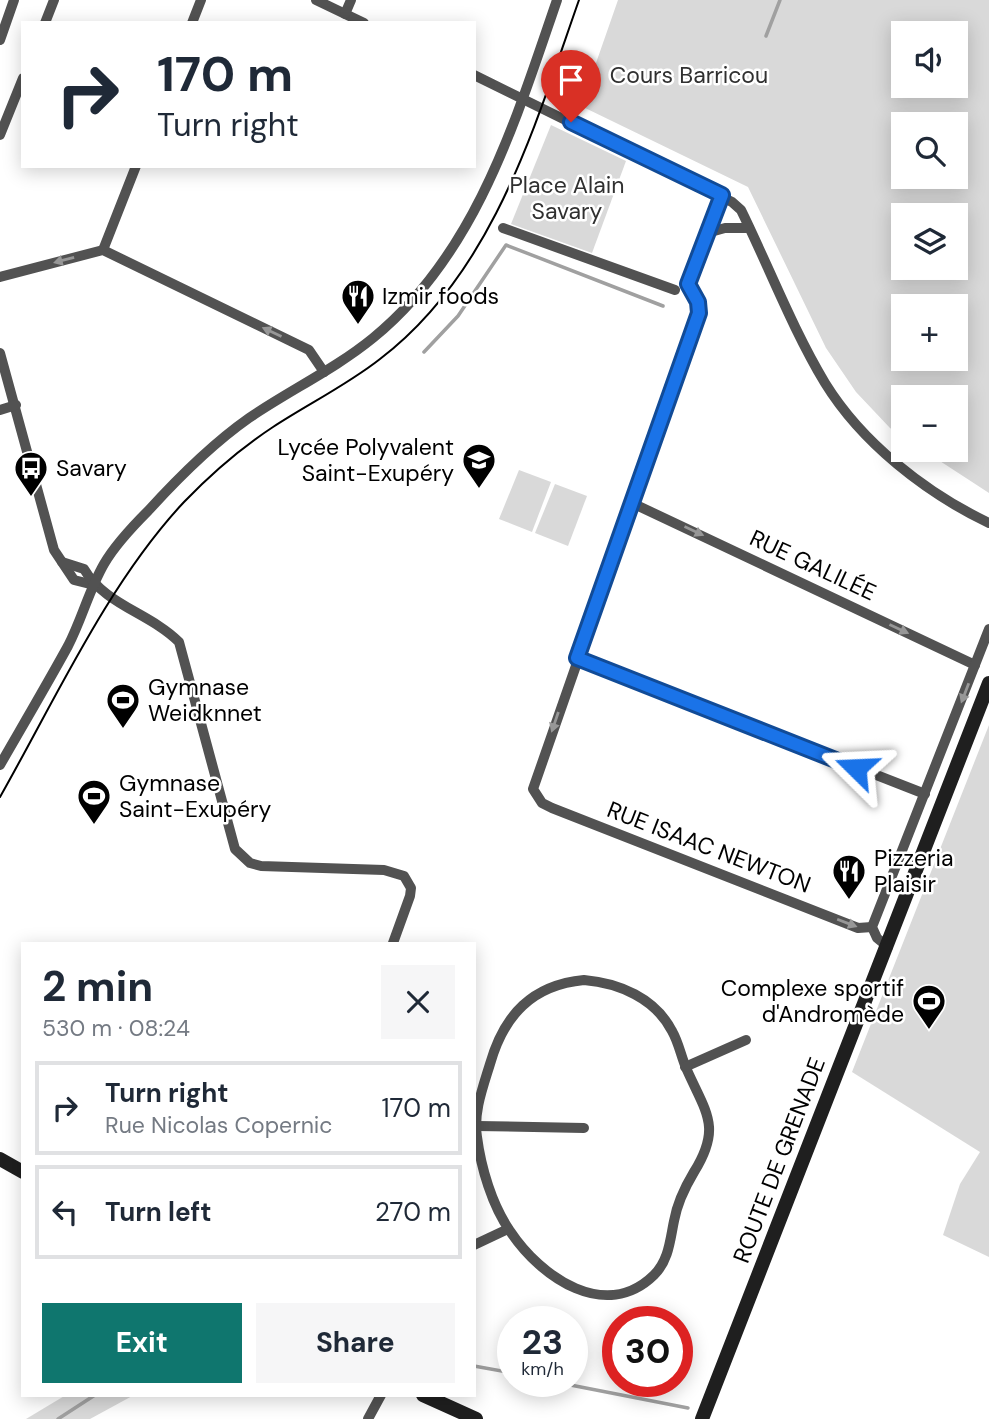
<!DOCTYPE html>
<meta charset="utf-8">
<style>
body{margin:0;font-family:"DM Sans",sans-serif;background:#f6f6f7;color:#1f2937;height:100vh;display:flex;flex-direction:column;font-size:26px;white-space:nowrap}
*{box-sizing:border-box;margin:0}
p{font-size:23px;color:#747a83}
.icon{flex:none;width:38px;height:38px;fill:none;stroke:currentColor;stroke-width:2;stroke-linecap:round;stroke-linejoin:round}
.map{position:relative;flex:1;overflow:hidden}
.panel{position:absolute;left:21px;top:942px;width:455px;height:455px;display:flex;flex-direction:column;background:#fff;border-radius:0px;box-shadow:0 4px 18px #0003}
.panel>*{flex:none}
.banner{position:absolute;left:21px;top:21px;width:455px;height:147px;border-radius:0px;box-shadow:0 4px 18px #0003;background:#fff;color:#1f2937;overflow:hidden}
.buttons{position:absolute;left:891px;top:21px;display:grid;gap:14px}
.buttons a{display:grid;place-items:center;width:77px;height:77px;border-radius:0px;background:#fff;box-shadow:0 4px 18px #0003;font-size:35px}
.speed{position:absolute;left:497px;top:1306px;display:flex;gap:14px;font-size:35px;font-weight:700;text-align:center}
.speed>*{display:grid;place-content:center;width:91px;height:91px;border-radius:50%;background:#fff;box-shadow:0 4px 18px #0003;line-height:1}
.speed small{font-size:18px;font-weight:400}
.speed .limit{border:10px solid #d22;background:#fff;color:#111}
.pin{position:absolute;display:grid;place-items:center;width:60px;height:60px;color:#fff;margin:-72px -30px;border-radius:50% 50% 50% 0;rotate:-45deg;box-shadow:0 0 7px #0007}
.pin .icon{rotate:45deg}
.me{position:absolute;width:77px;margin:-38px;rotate:291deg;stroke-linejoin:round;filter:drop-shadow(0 0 5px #0008)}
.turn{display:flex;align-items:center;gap:24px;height:147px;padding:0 21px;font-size:32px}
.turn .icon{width:91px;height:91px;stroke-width:2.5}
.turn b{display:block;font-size:49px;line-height:60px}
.round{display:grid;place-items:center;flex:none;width:74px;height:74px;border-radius:0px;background:#f6f6f7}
.head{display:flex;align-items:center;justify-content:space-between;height:119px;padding:0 21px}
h1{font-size:42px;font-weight:700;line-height:52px}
.button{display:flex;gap:14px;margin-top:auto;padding:14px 21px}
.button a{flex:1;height:80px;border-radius:0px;background:#0f766e;color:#fff;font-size:28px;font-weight:700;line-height:80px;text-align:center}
.button a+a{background:#f6f6f7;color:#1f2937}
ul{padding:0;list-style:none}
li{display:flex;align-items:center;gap:21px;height:94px;margin:0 14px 10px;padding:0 7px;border:4px solid #e0e1e3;border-radius:0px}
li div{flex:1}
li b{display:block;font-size:26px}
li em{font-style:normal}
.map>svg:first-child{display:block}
</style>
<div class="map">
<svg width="989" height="1419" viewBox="0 0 989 1419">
<rect width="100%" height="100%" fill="#fff"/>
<!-- green -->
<g fill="#d9d9d9" fill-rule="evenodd">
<path d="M618 0H989V493L923 450H956V397H903V437L890 428 856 392 826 348 748 187 581 106ZM903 33H956V86H903ZM956 124V177H903V124ZM956 215V268H903V215ZM903 306H956V359H903Z"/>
<polygon points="551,125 626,161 592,253 511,224"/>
<polygon points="519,470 551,482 532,532 499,519"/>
<polygon points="555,484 587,496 568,546 535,533"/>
<polygon points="989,725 989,1257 943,1235 960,1184 980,1152 852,1072"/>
<polygon points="66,1395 134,1395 90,1419 26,1419"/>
</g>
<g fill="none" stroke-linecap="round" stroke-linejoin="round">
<!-- stream -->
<g stroke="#a0a0a0" stroke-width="3.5">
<polyline points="766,36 780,0"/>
<polyline points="424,352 458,316 506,245 663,306"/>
<polyline points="474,1366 513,1373"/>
<polyline points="550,1381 688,1408"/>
<polyline points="58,1419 95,1395"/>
</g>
<!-- street -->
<g stroke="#525252" stroke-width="10">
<polyline points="316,0 364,23"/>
<polyline points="345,14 351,0"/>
<polyline points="45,23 54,0"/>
<polyline points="192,23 201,0"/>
<polyline points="0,40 14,0"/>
<path d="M474 75 732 202 741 210C769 267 792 328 825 383 862 443 926 493 989 523"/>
<polyline points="0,135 23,78"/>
<polyline points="722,195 688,284 698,302 699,313 533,789 542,803 552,808 858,928 872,927"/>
<polyline points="503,228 675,290"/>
<polyline points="707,233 725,228 749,228"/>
<polyline points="103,250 136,166"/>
<polyline points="0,277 103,250 309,350 324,372"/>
<polyline points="0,353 54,550 74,580 94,585"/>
<polyline points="0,410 16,405"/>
<polyline points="632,503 975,665"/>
<path d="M62 562 84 569C105 605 150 613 179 642L235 849 250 863 261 866 384 870 404 876 411 888 410 896 393 943"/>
<polyline points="577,658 925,794"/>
<path d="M0 765C23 725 46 686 68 646 82 619 89 590 104 564 115 545 133 526 148 511 178 478 212 444 249 418 290 390 335 369 373 338 476 254 515 122 557 0"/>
<polyline points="888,947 877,938 872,927 989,629"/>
<path d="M584 980C619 983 655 998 672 1031 679 1043 681 1057 687 1070 706 1113 722 1127 694 1172 685 1187 677 1204 674 1221 670 1240 669 1260 654 1275 606 1322 541 1278 510 1231 492 1205 481 1168 477 1137 473 1113 483 1087 490 1064 504 1015 532 985 584 980Z"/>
<polyline points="685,1067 746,1040"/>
<polyline points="477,1126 584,1128"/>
<polyline points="474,1245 508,1229"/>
<polyline points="368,1419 381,1395"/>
</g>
<!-- secondary -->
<g stroke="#1f1f1f" stroke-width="14">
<polyline points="0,1159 23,1172"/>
<polyline points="423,1395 476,1419"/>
<polyline points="702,1419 989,683"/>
</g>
<!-- tram -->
<path stroke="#000" stroke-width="2" d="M0 797C55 700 108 583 184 502 211 474 241 448 273 427 308 404 347 385 380 359 493 273 534 128 579 0"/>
</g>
<!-- one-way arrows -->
<defs><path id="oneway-solid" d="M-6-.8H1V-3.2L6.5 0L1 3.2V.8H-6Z" transform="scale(1.75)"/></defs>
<g fill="#979797">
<use href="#oneway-solid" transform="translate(64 260) rotate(165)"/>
<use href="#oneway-solid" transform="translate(272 332) rotate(-155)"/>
<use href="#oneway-solid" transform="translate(694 531) rotate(25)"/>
<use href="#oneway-solid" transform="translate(899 629) rotate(25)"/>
<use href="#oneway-solid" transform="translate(965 693) rotate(111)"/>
<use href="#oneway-solid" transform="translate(555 722) rotate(109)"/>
<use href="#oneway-solid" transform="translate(847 923) rotate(21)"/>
</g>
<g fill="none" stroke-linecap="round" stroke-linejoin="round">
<defs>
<polyline id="route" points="571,122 722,195 688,284 698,302 699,313 577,658 856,768"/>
</defs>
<!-- route casing -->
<use href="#route" stroke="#114b97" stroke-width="18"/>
<!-- route -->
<use href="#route" stroke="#1a73e8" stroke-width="12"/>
</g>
<!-- icons -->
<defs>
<symbol id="restaurant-pin" viewBox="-11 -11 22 30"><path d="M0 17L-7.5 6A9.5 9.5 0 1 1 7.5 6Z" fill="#000" stroke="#fff"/><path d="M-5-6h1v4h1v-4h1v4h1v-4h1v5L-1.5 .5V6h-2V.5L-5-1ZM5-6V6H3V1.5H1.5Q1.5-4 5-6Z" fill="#fff"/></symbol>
<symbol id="school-pin" viewBox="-11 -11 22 30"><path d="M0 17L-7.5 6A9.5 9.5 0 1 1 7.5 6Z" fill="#000" stroke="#fff"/><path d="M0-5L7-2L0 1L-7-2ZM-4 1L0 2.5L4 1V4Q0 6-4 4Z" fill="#fff"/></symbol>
<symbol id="bus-pin" viewBox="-11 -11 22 30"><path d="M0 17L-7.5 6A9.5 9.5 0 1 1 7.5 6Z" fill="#000" stroke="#fff"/><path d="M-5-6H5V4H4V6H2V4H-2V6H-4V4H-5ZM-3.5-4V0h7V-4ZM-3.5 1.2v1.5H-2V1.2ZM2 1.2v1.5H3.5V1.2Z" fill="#fff"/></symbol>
<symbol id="stadium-pin" viewBox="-11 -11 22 30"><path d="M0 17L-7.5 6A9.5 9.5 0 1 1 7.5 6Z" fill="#000" stroke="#fff"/><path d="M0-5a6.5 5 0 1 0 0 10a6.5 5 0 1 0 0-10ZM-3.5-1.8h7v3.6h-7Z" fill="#fff"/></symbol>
</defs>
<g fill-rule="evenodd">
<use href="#restaurant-pin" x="339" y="277" width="38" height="52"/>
<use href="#school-pin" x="460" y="441" width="38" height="52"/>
<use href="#bus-pin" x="12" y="449" width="38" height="52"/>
<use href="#stadium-pin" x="104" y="681" width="38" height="52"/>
<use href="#stadium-pin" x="75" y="777" width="38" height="52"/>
<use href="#restaurant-pin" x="830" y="852" width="38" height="52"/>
<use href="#stadium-pin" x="910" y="982" width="38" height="52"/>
</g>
<g text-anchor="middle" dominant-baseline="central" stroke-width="5" stroke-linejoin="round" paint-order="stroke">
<!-- park labels -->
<g font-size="23" fill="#303030" stroke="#fff">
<text x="689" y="75">Cours Barricou</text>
<text x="567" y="185">Place Alain<tspan x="567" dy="26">Savary</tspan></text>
</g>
<!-- poi labels -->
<g font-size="23" fill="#000" stroke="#fff" text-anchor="start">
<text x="382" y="296">Izmir foods</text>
<text x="454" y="447" text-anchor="end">Lycée Polyvalent<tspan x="454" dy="26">Saint-Exupéry</tspan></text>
<text x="56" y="468">Savary</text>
<text x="148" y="687">Gymnase<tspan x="148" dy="26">Weidknnet</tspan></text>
<text x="119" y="783">Gymnase<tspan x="119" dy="26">Saint-Exupéry</tspan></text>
<text x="874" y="858">Pizzeria<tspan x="874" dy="26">Plaisir</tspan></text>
<text x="904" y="988" text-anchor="end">Complexe sportif<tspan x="904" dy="26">d'Andromède</tspan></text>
</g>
<!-- street labels -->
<g font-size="23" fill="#000" stroke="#fff">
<text transform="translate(813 565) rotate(25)">RUE GALILÉE</text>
<text transform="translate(709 847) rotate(21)">RUE ISAAC NEWTON</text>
<text transform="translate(779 1160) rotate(-69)">ROUTE DE GRENADE</text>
</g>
</g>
</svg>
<div class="buttons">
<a><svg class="icon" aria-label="sound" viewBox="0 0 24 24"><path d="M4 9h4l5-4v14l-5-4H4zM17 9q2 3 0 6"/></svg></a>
<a><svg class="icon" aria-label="search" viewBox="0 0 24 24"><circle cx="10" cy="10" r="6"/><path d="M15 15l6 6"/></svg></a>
<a><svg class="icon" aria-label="layers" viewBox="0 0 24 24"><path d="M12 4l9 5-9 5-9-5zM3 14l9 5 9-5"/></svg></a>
<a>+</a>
<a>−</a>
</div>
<div class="speed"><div>23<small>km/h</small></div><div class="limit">30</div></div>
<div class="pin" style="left:571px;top:122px;background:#d93025"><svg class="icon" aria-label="arrive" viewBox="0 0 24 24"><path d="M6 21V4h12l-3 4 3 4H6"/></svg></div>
<svg class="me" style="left:856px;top:768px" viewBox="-20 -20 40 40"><path d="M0-17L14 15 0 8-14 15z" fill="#1a73e8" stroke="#fff" stroke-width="4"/></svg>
<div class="banner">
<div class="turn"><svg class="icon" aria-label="right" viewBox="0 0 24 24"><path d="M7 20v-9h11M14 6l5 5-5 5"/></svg><div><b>170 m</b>Turn right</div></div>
</div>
<section class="panel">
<div class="head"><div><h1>2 min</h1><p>530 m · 08:24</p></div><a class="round"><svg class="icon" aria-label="close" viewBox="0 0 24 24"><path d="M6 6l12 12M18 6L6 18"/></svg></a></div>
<ul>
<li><svg class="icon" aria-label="right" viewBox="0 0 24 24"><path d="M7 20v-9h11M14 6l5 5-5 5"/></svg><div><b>Turn right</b><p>Rue Nicolas Copernic</p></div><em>170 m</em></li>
<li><svg class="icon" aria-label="left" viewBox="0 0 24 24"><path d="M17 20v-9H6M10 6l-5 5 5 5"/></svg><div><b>Turn left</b></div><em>270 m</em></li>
</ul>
<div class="button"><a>Exit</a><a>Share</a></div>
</section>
</div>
